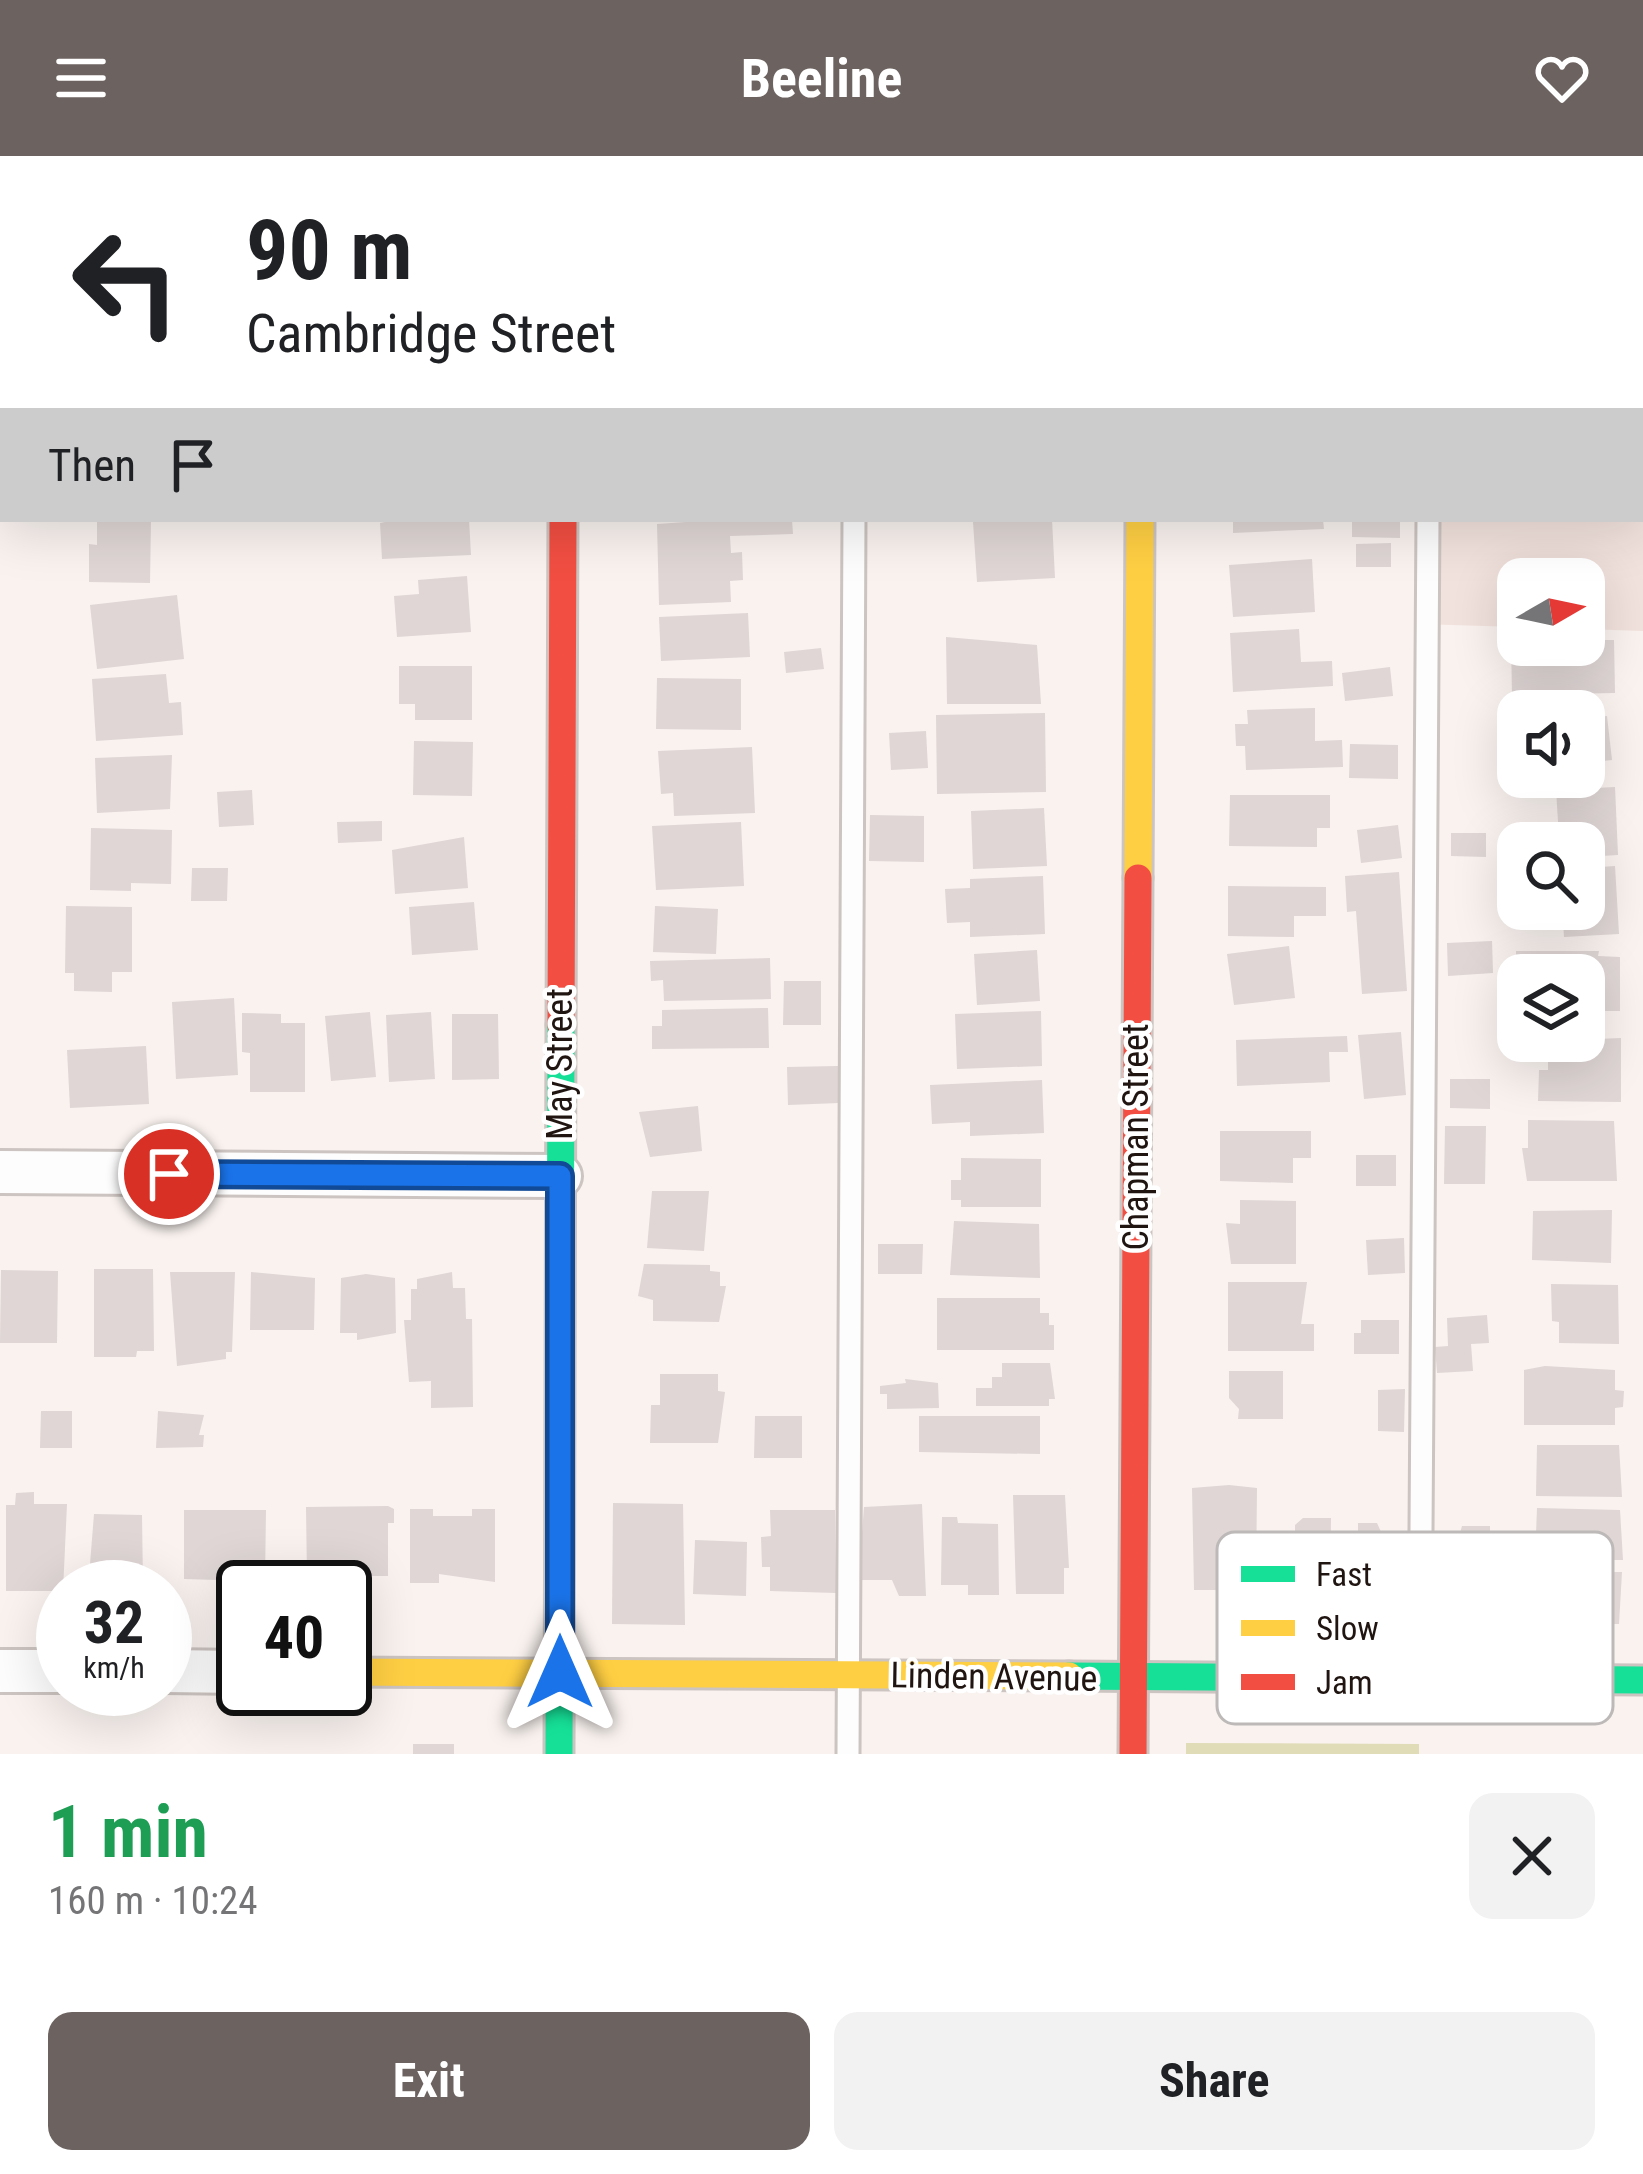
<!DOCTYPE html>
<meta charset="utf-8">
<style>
body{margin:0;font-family:"Roboto Condensed",sans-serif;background:#f2f2f2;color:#202124;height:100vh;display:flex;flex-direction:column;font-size:45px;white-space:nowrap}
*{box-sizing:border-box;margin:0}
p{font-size:39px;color:#757577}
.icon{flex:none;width:66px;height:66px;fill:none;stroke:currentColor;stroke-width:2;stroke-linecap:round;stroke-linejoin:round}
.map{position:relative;height:1598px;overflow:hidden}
.details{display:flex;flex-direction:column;background:#fff;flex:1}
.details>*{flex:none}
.hud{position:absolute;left:0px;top:0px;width:1644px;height:366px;box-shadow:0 12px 48px #0002;background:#fff;color:#202124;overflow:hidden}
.needle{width:78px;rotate:81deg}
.fabs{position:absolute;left:1497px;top:402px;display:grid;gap:24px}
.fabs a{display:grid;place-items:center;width:108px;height:108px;border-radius:24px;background:#fff;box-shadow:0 12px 48px #0002;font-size:60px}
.speed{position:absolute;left:36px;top:1404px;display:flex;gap:24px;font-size:60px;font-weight:700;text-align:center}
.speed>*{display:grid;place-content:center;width:156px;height:156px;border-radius:50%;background:#fff;box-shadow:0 12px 48px #0002;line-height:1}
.speed small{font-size:30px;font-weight:400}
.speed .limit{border:6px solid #111;border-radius:18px;background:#fff;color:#111}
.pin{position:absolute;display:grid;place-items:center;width:102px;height:102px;color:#fff;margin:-51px;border:6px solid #fff;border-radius:50%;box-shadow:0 3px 12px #0007}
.me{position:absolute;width:132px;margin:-66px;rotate:0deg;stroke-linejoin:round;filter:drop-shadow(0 0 9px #0008)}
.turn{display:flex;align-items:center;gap:42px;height:252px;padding:0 48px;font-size:54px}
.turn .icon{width:156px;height:156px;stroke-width:2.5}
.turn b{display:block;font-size:84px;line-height:102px}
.then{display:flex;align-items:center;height:114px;padding:0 48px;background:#0003;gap:24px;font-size:45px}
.round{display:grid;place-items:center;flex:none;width:126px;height:126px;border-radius:24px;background:#f2f2f2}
.summary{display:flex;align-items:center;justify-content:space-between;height:204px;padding:0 48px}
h1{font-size:72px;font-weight:700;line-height:90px;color:#1e9e55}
.button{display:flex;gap:24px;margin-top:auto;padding:24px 48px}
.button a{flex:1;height:138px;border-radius:24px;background:#6c625f;color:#fff;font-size:48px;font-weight:700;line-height:138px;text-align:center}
.button a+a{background:#f2f2f2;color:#202124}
header{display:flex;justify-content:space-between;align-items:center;height:156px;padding:0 48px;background:#6c625f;color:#fff;font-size:54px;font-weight:700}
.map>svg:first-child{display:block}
</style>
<header><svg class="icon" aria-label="menu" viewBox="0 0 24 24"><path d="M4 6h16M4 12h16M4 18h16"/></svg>Beeline<svg class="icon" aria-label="heart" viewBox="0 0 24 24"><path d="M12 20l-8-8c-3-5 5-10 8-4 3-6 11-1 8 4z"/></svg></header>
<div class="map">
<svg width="1643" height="1598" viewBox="0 0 1643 1598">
<rect width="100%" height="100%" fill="#f9f2ef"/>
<!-- built -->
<polygon fill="#f2e2dd" points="1166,0 1643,1 1643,475 1584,473 1584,423 1518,423 1518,471 1418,468 1419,363 1641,363 1641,3"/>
<!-- green -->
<polygon fill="#e0dcb7" points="1186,1587 1419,1588 1419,1598 1186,1598"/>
<!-- building -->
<g fill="#dfd6d5">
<polygon points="97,363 151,364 150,427 89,426 89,388 97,389"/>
<polygon points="400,363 469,363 471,399 382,403 380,367"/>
<polygon points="728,363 792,363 793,378 730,380 731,397 742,396 743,424 730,425 731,446 659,449 657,368"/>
<polygon points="1052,363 1055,422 977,426 973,366"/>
<polygon points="1233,363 1323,363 1324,373 1233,377"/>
<polygon points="1352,363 1400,363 1400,382 1352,381"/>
<polygon points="1391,387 1391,411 1356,411 1356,388"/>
<polygon points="1312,403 1315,456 1233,461 1229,409"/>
<polygon points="467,420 471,476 397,481 394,440 419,438 418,424"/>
<polygon points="177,439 184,503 97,513 90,449"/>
<polygon points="748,457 750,501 661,505 659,461"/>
<polygon points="1299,473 1301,506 1332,505 1333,530 1233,536 1230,477"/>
<polygon points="946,481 1037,489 1041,548 947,548"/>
<polygon points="1584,484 1614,484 1615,537 1512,539 1511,485 1584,489"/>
<polygon points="821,492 824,513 786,517 784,496"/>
<polygon points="399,510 472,510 472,564 415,564 415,548 399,548"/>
<polygon points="1390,511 1393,540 1345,545 1342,517"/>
<polygon points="166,518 169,547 181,546 183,579 96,585 92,523"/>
<polygon points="657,522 741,523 741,574 656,573"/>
<polygon points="1315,552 1315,585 1342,584 1343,611 1246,614 1245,590 1236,590 1235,568 1248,568 1247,554"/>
<polygon points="1045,557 1046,636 937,638 936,559"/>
<polygon points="1607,560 1612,604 1584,607 1584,562"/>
<polygon points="926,575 928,612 891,614 889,577"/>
<polygon points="414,585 473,586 472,640 413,639"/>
<polygon points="1350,588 1398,589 1398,623 1349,622"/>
<polygon points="752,591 755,657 674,660 673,637 661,638 658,595"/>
<polygon points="172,599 170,653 97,657 95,602"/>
<polygon points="1615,631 1618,699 1584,701 1584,687 1565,687 1565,681 1559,681 1556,634"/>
<polygon points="252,634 254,669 219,671 217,636"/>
<polygon points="1230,639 1330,639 1330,672 1317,672 1317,691 1229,690"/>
<polygon points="1044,652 1047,710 973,713 971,655"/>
<polygon points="870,659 924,660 924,706 869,705"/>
<polygon points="382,665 382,685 338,687 337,666"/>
<polygon points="741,666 744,730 656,734 652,670"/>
<polygon points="1398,669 1402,702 1361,707 1357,674"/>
<polygon points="91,672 172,674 171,728 131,727 131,735 90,734"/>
<polygon points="1451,677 1486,677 1486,701 1451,700"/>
<polygon points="464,681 468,732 395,738 392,694"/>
<polygon points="1615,710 1619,778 1564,781 1562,753 1584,753 1584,712"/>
<polygon points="192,712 228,712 227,745 191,745"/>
<polygon points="1399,716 1407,835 1362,838 1356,755 1347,756 1345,720"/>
<polygon points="1043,720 1045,778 970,781 970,766 947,767 945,733 970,732 970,723"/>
<polygon points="1228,730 1326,731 1326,760 1294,760 1294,781 1228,780"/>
<polygon points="474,746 478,794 412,799 409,751"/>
<polygon points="66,750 132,751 132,816 112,816 112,836 74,835 74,817 65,817"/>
<polygon points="655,750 718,753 716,798 653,796"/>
<polygon points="1492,785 1493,817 1448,820 1447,787"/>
<polygon points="1289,790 1295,842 1234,849 1227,798"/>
<polygon points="1037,794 1040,845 977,849 974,798"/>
<polygon points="1516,795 1599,795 1598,800 1620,801 1620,855 1584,855 1584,819 1516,819"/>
<polygon points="770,802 771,843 664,845 663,824 651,825 650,805"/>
<polygon points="784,825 821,825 821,869 783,869"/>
<polygon points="234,842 238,919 176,923 172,846"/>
<polygon points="768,852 769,892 652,893 652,870 662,870 662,854"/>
<polygon points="1041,855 1042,910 957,913 955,858"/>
<polygon points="370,856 376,921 331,925 325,860"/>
<polygon points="431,856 435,923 389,926 386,859"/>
<polygon points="242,857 281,858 281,867 305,867 305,936 250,936 250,897 242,896"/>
<polygon points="452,858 498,858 499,923 452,924"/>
<polygon points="1401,876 1406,939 1364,943 1358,879"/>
<polygon points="1347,880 1348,896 1329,896 1330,926 1237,930 1236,884"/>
<polygon points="1621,882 1621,946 1538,945 1539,914 1548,914 1548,885"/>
<polygon points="146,890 149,948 70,952 67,894"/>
<polygon points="838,910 839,947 788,949 787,911"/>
<polygon points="1450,923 1490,923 1490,953 1450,952"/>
<polygon points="1042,924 1044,977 970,980 970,966 932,968 930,929"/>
<polygon points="698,950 702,995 650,1001 639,956"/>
<polygon points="1528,964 1614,965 1617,1025 1527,1025 1522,992 1528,992"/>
<polygon points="1445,970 1486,970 1485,1028 1444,1028"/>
<polygon points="1220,975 1311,975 1311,1002 1293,1002 1293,1027 1220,1025"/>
<rect x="1356" y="999" width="40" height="31"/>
<polygon points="961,1002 1041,1003 1041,1051 961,1051 961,1044 951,1044 951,1024 961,1024"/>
<polygon points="652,1035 709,1035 704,1095 647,1092"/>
<polygon points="1240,1044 1296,1045 1296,1108 1231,1108 1226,1067 1240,1068"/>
<polygon points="1612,1054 1611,1107 1532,1104 1533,1055"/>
<polygon points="954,1065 1039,1068 1040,1122 950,1119"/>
<polygon points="1404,1082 1405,1117 1368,1119 1366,1084"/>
<polygon points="878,1088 923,1088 922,1118 878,1118"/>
<polygon points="644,1108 710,1109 710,1115 720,1116 720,1130 726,1130 719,1166 653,1165 653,1144 638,1140"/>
<polygon points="94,1113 153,1113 154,1195 137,1195 136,1201 94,1201"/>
<polygon points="1,1114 58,1115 57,1187 0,1187"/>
<polygon points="170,1116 235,1116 232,1196 226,1196 226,1203 177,1210"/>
<polygon points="251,1116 315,1122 314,1174 250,1174"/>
<polygon points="452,1116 453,1132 465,1132 466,1163 472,1163 473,1251 431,1252 431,1225 409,1226 404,1164 411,1164 411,1133 417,1133 417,1123"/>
<polygon points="366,1118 395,1122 396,1177 357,1184 357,1177 340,1177 341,1122"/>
<polygon points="1228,1126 1307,1126 1301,1168 1314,1168 1314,1195 1228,1195"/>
<polygon points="1551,1128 1618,1129 1619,1188 1559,1187 1559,1166 1552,1165"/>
<polygon points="937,1142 1040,1142 1040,1157 1049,1157 1049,1169 1054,1169 1054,1194 937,1194"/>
<polygon points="1487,1159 1489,1187 1471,1188 1473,1215 1437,1217 1435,1191 1448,1190 1447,1162"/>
<polygon points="1361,1164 1399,1164 1399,1198 1354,1198 1354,1177 1361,1177"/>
<polygon points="1002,1207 1050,1207 1055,1243 1049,1243 1049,1250 976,1250 976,1232 992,1232 992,1221 1002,1221"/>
<polygon points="1545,1210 1615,1214 1615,1234 1624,1235 1623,1251 1615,1252 1615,1269 1524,1269 1524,1214"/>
<polygon points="1229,1215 1283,1215 1283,1263 1238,1263 1239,1253 1229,1242"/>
<polygon points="660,1218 718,1218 718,1235 725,1236 718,1287 650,1287 651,1249 660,1249"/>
<polygon points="905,1223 938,1227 939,1252 887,1253 887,1238 880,1238 880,1230 906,1227"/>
<polygon points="1405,1233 1404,1276 1378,1275 1378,1234"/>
<polygon points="41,1255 72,1255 72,1292 40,1292"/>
<polygon points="158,1255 204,1259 199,1279 204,1279 203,1291 156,1292"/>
<polygon points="755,1260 802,1260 802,1302 754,1302"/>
<polygon points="919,1260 1040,1260 1040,1298 919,1296"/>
<polygon points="1537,1289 1619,1289 1622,1341 1536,1340"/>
<polygon points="1229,1329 1257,1332 1256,1423 1238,1423 1238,1434 1194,1434 1192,1332"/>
<polygon points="34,1336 34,1348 67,1348 63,1435 6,1435 6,1349 15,1349 16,1337"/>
<polygon points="1013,1339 1065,1339 1069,1412 1064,1412 1064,1438 1016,1438"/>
<polygon points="613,1347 683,1348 685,1469 612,1468"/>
<polygon points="922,1348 926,1440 899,1440 892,1424 861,1424 857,1391 861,1391 864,1351"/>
<polygon points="388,1350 394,1353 394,1367 388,1367 388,1420 354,1420 354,1412 340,1412 340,1420 307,1421 306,1351"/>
<polygon points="1537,1352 1620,1354 1623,1404 1535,1404"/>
<polygon points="410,1353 433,1353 433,1360 472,1360 472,1353 495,1353 495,1426 439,1418 439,1427 410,1427"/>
<polygon points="184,1354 266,1354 265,1424 231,1424 232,1415 217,1415 217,1424 184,1423"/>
<polygon points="770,1354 835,1354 836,1437 770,1435 770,1411 762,1411 761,1381 771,1380"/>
<polygon points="94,1358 142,1359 143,1431 94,1431 90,1408"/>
<polygon points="942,1361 957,1361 958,1367 998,1368 999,1439 968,1439 968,1429 941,1429"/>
<polygon points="1303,1362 1331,1362 1330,1432 1312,1433 1312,1439 1275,1439 1275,1382 1295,1382 1295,1369"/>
<polygon points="1358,1367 1377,1367 1385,1385 1404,1385 1405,1437 1341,1432 1341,1378 1358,1378"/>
<polygon points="1462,1370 1490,1370 1490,1381 1497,1381 1497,1439 1434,1432 1434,1380 1459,1381"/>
<polygon points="695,1384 747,1386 746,1440 693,1438"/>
<polygon points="1534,1416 1622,1416 1619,1468 1533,1469"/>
<rect x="413" y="1588" width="41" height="10"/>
</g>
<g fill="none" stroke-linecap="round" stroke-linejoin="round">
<defs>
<g id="lane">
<polyline points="1420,1520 1428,363"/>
<polyline points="848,1598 854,363"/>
</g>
<g id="street">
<polyline points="565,3 565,0"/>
<polyline points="1142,3 1142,0"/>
<polyline points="0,1016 560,1020"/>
<polyline points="0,1515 63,1515"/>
<polyline points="165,1515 243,1516"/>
</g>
<g id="fast">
<polyline points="1069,1520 1643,1524"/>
<polyline points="559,1598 561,869"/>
</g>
<g id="slow">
<polyline points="1138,722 1140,363"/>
<polyline points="345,1516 1069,1520"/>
</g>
<g id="jam">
<polyline points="561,869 563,363"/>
<polyline points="1133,1598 1138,722"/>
</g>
</defs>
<!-- lane casing -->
<use href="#lane" stroke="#ccc4c0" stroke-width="27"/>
<!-- street casing -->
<use href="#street" stroke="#ccc4c0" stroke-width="48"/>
<!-- fast casing -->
<use href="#fast" stroke="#ccc4c0" stroke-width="33"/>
<!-- slow casing -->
<use href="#slow" stroke="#ccc4c0" stroke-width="33"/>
<!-- jam casing -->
<use href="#jam" stroke="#ccc4c0" stroke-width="33"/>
<!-- lane -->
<use href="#lane" stroke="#fefdfd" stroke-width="21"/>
<!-- street -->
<use href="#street" stroke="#fefdfd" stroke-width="42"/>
<!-- fast -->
<use href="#fast" stroke="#16e098" stroke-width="27"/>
<!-- slow -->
<use href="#slow" stroke="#ffcf43" stroke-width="27"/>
<!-- jam -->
<use href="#jam" stroke="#f24e42" stroke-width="27"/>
</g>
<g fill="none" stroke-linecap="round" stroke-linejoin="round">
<defs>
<polyline id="route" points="169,1018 560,1020 560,1516"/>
</defs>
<!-- route casing -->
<use href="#route" stroke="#114b97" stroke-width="30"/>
<!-- route -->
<use href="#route" stroke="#1a73e8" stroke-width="21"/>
</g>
<g text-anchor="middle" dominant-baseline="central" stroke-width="9" stroke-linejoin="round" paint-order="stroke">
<!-- street labels -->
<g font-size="36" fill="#201511" stroke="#fff">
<text transform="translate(560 908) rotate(-90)">May Street</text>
<text transform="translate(1136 981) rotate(-90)">Chapman Street</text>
<text transform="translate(994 1521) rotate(1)">Linden Avenue</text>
</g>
</g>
<!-- legend -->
<rect x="1217" y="1376" width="396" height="192" rx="18" fill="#fff" stroke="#bcb9b8" stroke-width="3"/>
<rect x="1241" y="1410" width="54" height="16" fill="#16e098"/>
<rect x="1241" y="1464" width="54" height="16" fill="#ffcf43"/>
<rect x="1241" y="1518" width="54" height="16" fill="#f24e42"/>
<g font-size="33" fill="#201511">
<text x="1316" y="1430">Fast</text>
<text x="1316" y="1484">Slow</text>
<text x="1316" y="1538">Jam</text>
</g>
</svg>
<div class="fabs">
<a><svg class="needle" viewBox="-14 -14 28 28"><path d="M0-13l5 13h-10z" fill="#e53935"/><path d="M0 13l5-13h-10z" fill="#757577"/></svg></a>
<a><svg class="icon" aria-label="sound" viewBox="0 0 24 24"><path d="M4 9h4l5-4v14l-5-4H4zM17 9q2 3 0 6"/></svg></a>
<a><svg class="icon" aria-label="search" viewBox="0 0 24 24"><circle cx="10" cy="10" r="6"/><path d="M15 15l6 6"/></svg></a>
<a><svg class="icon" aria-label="layers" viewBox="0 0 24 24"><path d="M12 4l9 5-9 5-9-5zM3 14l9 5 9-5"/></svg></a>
</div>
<div class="speed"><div>32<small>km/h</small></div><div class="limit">40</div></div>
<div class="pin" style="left:169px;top:1018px;background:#d93025"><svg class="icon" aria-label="arrive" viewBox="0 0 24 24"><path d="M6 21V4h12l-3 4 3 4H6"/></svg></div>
<svg class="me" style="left:560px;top:1516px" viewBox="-20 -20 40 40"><path d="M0-17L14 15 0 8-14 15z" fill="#1a73e8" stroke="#fff" stroke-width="4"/></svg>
<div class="hud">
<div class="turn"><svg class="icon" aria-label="left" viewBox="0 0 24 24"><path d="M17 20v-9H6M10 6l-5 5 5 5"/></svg><div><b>90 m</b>Cambridge Street</div></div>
<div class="then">Then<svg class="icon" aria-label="arrive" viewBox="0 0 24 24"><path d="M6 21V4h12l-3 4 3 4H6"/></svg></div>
</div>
</div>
<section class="details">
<div class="summary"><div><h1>1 min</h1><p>160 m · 10:24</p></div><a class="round"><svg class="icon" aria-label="close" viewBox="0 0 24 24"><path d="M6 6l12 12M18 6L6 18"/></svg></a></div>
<div class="button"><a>Exit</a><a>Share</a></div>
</section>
